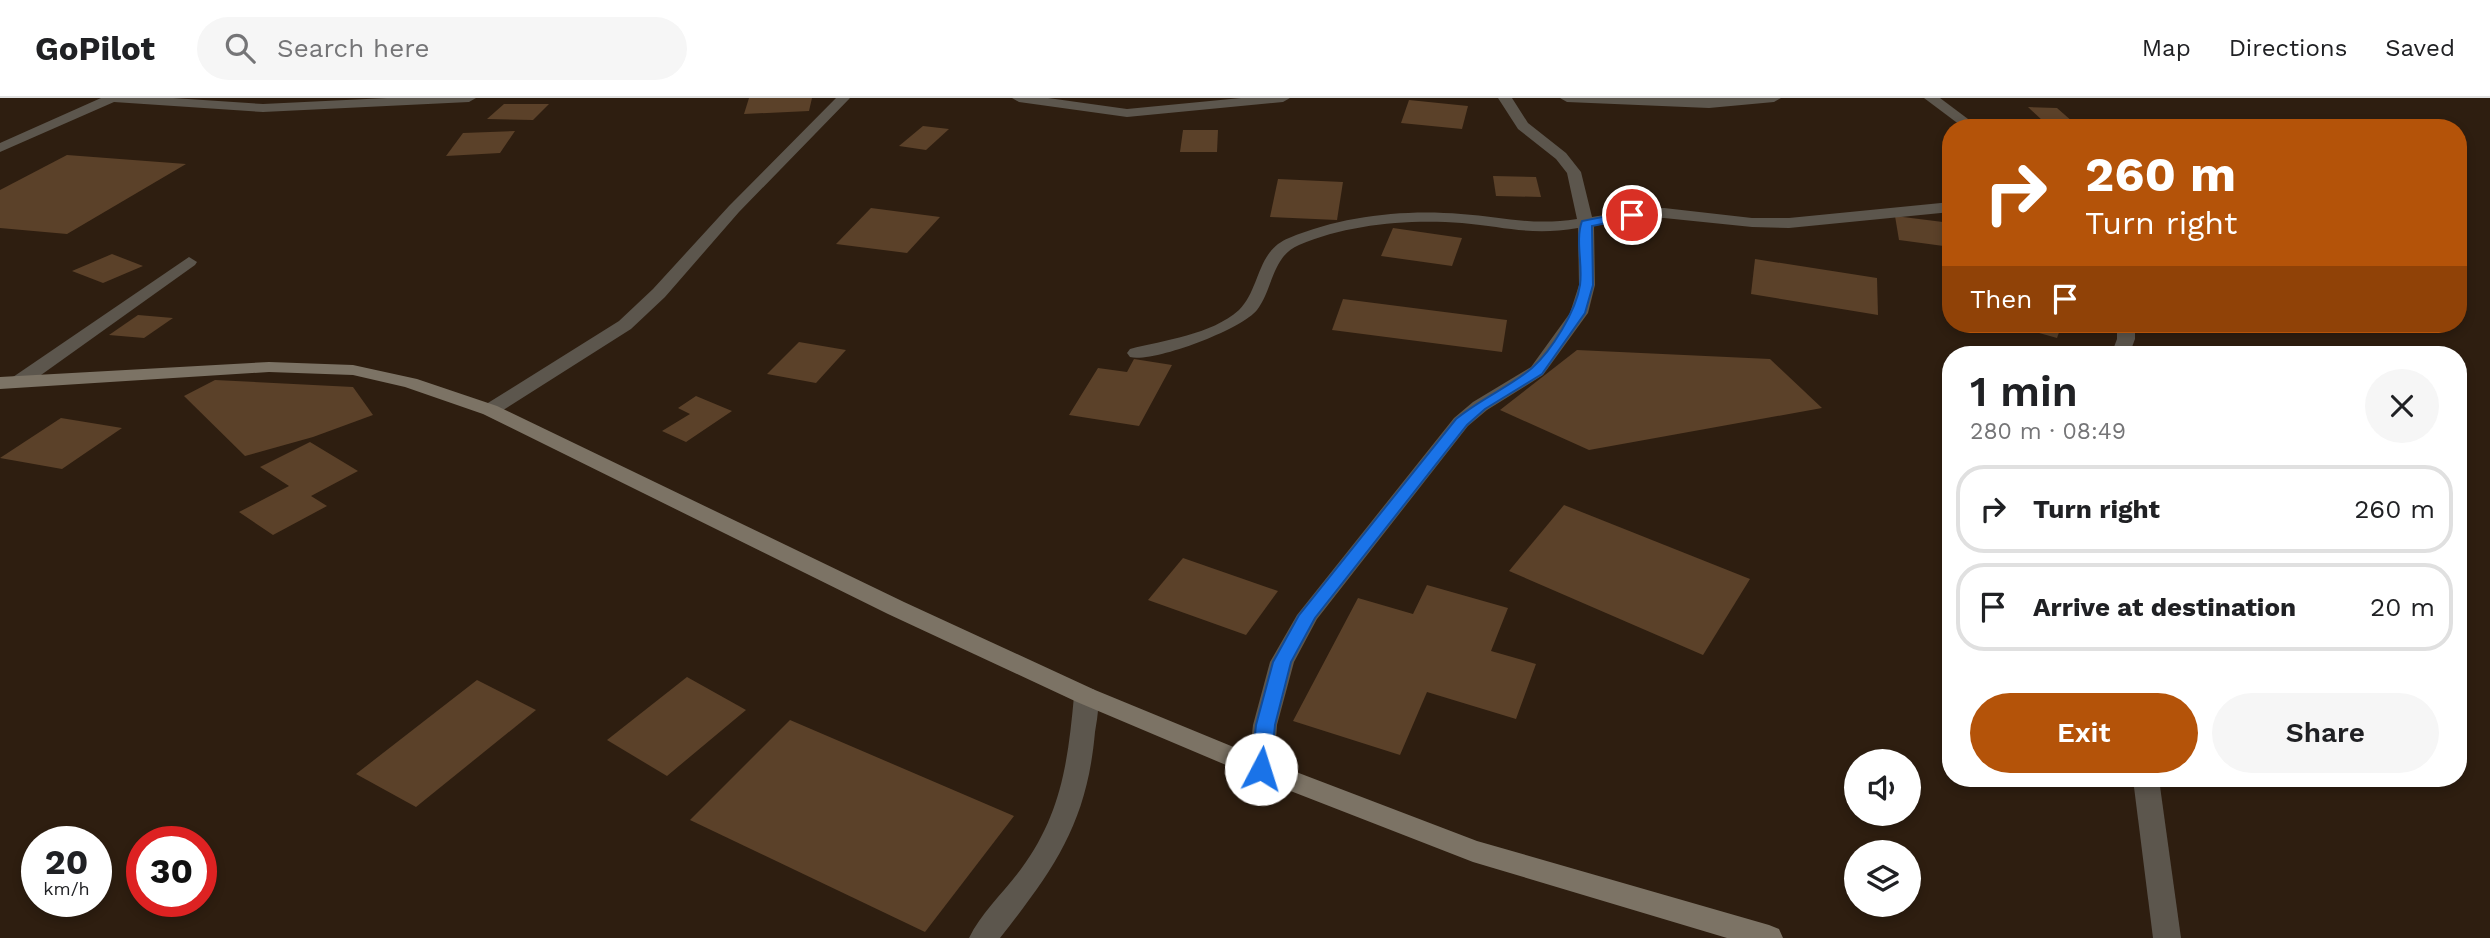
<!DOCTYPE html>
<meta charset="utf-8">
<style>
body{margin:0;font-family:"Work Sans",sans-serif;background:#f6f6f6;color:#202124;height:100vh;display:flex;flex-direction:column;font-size:26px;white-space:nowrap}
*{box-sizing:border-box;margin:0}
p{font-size:23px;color:#757577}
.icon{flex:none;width:38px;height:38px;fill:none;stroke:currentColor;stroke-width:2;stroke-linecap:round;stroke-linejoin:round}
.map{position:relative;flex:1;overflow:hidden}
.sheet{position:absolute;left:1942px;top:248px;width:525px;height:441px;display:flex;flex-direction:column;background:#fff;border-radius:28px;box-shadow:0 4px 10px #0003}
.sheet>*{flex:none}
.banner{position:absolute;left:1942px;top:21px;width:525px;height:214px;border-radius:28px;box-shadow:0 4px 10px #0003;background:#b45309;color:#fff;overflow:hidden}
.buttons{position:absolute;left:1844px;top:651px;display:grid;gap:14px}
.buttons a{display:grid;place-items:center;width:77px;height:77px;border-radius:50%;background:#fff;box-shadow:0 4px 10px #0003;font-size:35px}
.speed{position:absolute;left:21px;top:728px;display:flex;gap:14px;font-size:35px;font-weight:700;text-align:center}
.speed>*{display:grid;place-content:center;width:91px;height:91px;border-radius:50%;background:#fff;box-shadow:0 4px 10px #0003;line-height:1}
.speed small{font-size:18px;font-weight:400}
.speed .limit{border:10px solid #d22;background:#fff;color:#111}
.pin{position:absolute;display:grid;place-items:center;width:60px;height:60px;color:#fff;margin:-30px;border:4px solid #fff;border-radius:50%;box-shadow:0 2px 7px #0007}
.me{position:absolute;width:77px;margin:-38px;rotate:5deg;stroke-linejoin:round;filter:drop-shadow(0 0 5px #0008)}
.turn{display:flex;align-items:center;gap:24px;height:147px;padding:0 28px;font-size:32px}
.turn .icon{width:91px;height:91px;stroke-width:2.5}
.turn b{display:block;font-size:49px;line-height:60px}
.then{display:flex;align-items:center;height:66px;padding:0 28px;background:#0003;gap:14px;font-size:26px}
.round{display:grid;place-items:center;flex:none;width:74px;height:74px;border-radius:37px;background:#f6f6f6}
.summary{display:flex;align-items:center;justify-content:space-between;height:119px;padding:0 28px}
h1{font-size:42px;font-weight:600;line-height:52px}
.button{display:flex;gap:14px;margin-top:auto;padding:14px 28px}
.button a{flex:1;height:80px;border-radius:42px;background:#b45309;color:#fff;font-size:28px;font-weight:600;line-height:80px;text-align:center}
.button a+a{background:#f6f6f6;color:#202124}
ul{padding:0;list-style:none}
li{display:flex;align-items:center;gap:21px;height:88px;margin:0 14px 10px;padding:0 14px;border:4px solid #e0e0e0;border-radius:28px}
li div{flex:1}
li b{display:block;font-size:26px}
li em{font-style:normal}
header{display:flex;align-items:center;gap:42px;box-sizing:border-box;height:98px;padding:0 35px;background:#fff;border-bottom:2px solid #e0e0e0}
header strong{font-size:33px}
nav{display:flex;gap:38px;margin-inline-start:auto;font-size:24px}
.search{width:490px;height:63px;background:#f6f6f6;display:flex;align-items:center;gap:18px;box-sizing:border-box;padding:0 24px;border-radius:38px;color:#757577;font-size:26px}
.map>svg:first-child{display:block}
</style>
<header>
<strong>GoPilot</strong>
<div class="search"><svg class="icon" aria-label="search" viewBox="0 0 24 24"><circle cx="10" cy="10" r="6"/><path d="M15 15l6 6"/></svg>Search here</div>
<nav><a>Map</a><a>Directions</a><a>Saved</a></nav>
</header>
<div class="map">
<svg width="2490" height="840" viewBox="0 0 2490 840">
<rect width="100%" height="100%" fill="#2e1e10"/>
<!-- building -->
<g fill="#5b4129">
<polygon points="749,0 812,0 809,13 744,16"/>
<polygon points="1409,2 1468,8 1462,31 1401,25"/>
<polygon points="504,6 549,6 533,22 487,21"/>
<polygon points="2028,9 2057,10 2073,24 2044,24"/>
<polygon points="923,28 949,31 926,52 899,48"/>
<polygon points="1183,32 1218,32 1217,54 1180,54"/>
<polygon points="515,33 500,55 446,58 463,35"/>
<polygon points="67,57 186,66 67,136 0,130 0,92"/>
<polygon points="1493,78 1536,79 1541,99 1496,98"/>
<polygon points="1278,81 1343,84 1337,122 1270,119"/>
<polygon points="871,110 940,119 907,155 836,146"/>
<polygon points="1895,118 1951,125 1951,149 1899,142"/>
<polygon points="1393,130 1462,140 1452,168 1381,158"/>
<polygon points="112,156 143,168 103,185 72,173"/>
<polygon points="1755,161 1877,180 1878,217 1751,196"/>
<polygon points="1343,201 1507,222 1502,254 1332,232"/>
<polygon points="138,217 173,220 144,240 109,237"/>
<polygon points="2007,226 2062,226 2057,240"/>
<polygon points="799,244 846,252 816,285 767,276"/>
<polygon points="1577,252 1770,261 1822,310 1589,352 1500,312"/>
<polygon points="1134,261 1172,267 1139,328 1069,317 1098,270 1127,274"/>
<polygon points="215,282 353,289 373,317 313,339 245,358 184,298"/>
<polygon points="696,298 732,313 686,344 662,333 690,316 678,310"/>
<polygon points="61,320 122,330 62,371 0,360"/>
<polygon points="310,344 358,373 311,398 327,408 273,437 239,414 289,388 260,369"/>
<polygon points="1564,407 1750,481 1703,557 1509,473"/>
<polygon points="1183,460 1278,493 1246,537 1148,502"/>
<polygon points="1427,487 1508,510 1491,553 1536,566 1516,621 1427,594 1400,657 1293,623 1358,500 1413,516"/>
<polygon points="687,579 746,612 667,678 607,642"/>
<polygon points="477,582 536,612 416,709 356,676"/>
<polygon points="790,622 1014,718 925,834 690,722"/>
</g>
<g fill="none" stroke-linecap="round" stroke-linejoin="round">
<!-- minor -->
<g fill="#5c564d" fill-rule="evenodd">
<polygon points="101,0 173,0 263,6 387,0 476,0 469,4 263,14 114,4 0,54 0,45"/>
<polygon points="836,0 850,0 739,114 665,199 631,231 497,316 483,316 480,312 483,308 619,223 653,191 729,108"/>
<polygon points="1012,0 1048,0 1127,11 1241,0 1290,0 1283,4 1127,19 1019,4"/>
<path d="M1498 0H1512L1528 25 1566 55 1581 74 1592 119 1635 112 1664 110 1752 120H1789L1951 104V114L1789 130 1752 129 1664 120 1635 121 1594 128 1595 187 1588 215 1543 277 1487 312 1468 328 1317 521 1294 564 1277 627 1274 671 1270 678 1261 681 1252 678 1248 671 1253 627 1270 564 1297 517 1454 320 1473 304 1531 269 1570 215 1579 187 1578 130C1531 138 1507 129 1462 125 1409 121 1348 126 1299 147 1272 158 1273 191 1257 212 1241 232 1153 265 1130 259L1127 255 1130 251C1164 242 1211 237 1239 212 1261 190 1256 153 1289 140 1341 118 1405 111 1461 116 1504 119 1533 128 1577 121L1567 75 1556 61 1518 31Z"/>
<polygon points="1560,0 1781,0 1774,4 1709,10 1567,4"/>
<polygon points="1924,0 1940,0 1980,30 1964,30"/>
<polygon points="189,159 197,164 195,167 27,287 13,287 11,283 13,279"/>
<polygon points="2117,226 2135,226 2135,241 2129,257 2111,257 2117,241"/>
<path d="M1086 589 1095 592C1101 603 1097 621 1095 634 1087 725 1055 770 1000 840H969C981 815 1004 794 1021 771 1061 717 1068 664 1074 598L1077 592Z"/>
<polygon points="2133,681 2159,681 2181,840 2153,840"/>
</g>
<!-- secondary -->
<polygon fill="#7c7365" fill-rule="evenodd" points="269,264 353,267 417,281 497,308 904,504 1095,592 1270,664 1477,743 1769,827 1779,831 1783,840 1727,840 1473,764 1252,678 1077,604 888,516 483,316 405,289 353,277 269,274 0,291 0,279"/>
</g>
<!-- route -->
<path fill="#1a73e8" stroke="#114b97" stroke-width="2" d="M1632 113 1638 117 1636 119 1592 128 1593 187 1585 215 1542 276 1485 311 1467 327 1315 520 1291 564 1275 627 1271 671 1268 677 1261 679 1254 677 1251 671 1256 627 1273 564 1299 517 1456 321C1480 301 1511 288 1532 270 1552 252 1576 213 1580 187 1583 167 1575 142 1582 123Z"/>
</svg>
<div class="buttons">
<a><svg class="icon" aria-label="sound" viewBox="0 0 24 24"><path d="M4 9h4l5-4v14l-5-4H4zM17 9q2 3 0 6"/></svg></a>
<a><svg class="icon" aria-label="layers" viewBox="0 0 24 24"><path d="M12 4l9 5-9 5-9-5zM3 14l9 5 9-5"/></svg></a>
</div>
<div class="speed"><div>20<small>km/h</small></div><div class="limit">30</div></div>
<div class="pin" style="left:1632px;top:117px;background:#d93025"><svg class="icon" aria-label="arrive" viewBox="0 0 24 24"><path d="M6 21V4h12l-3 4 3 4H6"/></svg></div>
<svg class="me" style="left:1261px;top:671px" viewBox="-20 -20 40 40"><circle r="19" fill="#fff"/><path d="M0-13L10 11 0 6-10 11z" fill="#1a73e8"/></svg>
<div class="banner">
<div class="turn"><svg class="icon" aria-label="right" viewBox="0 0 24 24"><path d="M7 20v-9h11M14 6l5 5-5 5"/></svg><div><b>260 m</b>Turn right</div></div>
<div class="then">Then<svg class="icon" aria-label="arrive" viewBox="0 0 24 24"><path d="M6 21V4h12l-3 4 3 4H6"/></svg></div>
</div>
<section class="sheet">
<div class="summary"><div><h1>1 min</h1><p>280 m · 08:49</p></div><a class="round"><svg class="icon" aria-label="close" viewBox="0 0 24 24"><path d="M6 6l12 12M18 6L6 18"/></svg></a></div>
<ul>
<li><svg class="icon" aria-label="right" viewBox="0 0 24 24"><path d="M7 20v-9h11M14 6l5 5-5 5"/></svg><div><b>Turn right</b></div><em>260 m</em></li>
<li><svg class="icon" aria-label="arrive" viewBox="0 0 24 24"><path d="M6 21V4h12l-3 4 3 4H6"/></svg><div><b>Arrive at destination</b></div><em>20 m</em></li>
</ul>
<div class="button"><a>Exit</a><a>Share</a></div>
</section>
</div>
